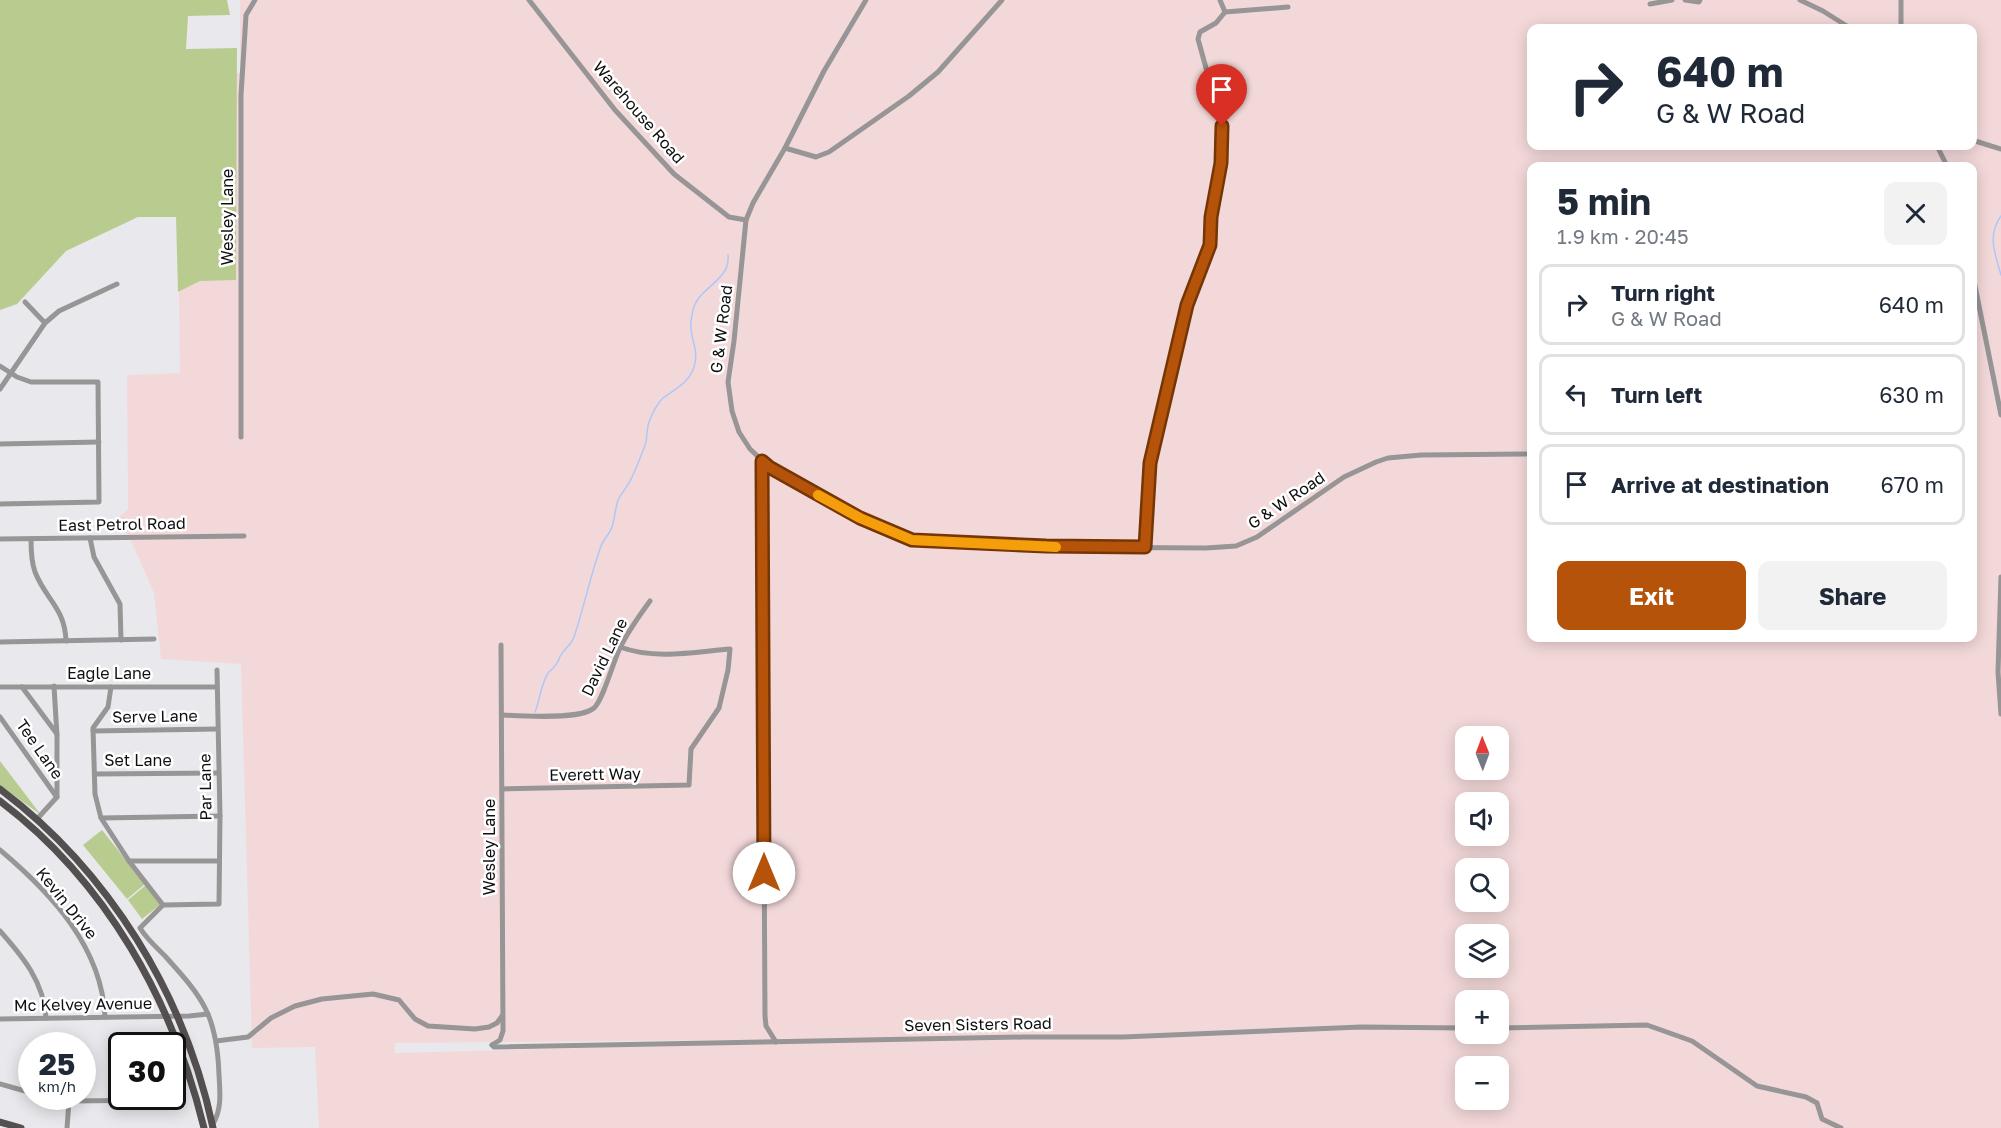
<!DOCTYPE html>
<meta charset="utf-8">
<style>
body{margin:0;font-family:"Golos Text",sans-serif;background:#f2f2f3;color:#1f2937;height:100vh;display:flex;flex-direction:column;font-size:22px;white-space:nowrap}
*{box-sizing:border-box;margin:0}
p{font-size:20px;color:#747a83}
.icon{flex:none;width:33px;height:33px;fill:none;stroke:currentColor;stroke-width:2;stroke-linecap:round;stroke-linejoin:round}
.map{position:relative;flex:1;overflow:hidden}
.drawer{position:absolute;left:1527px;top:162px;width:450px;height:480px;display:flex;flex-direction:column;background:#fff;border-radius:12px;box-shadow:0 3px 15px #0003}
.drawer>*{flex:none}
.hud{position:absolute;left:1527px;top:24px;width:450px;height:126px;border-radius:12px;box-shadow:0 3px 15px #0003;background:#fff;color:#1f2937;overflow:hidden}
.needle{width:39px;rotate:359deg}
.tools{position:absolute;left:1455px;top:726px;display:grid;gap:12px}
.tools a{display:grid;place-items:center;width:54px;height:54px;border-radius:12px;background:#fff;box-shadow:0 3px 15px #0003;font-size:30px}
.speed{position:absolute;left:18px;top:1032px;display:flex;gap:12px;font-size:30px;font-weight:700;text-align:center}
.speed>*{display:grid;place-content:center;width:78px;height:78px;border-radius:50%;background:#fff;box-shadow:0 3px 15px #0003;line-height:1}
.speed small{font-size:15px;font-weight:400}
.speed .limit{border:3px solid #111;border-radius:9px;background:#fff;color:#111}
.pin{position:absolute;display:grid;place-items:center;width:51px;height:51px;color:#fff;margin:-62px -26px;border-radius:50% 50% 50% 0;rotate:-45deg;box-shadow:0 0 6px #0007}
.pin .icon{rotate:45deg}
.me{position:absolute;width:66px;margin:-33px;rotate:0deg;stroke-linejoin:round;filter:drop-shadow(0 0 4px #0008)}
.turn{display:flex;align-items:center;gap:21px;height:126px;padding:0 30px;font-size:27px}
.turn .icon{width:78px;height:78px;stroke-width:2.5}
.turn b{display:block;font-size:42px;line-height:51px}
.round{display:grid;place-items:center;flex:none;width:63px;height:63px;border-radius:12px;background:#f2f2f3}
.summary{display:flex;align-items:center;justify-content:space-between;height:102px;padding:0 30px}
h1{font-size:36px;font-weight:700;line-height:45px}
.button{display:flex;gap:12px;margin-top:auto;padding:12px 30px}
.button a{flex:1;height:69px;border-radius:12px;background:#b45309;color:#fff;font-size:24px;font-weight:700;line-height:69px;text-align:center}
.button a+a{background:#f2f2f3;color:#1f2937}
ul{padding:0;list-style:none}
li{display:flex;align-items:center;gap:18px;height:81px;margin:0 12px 9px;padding:0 18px;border:3px solid #e0e1e3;border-radius:12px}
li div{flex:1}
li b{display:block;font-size:22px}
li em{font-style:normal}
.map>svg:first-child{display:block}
</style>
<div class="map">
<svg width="2001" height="1128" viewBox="0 0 2001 1128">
<rect width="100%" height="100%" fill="#e9e9ed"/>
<!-- industrial -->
<path fill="#f3d8d9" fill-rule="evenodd" d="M240 0H2001V1128H319L315 1047 252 1048 241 664 161 659 154 593 128 534 107 527 128 509 127 375 180 373 177 138 200 70 240 73ZM1532 28H1972V146H1532ZM1532 166H1972V638H1532ZM1466 736H1498V770H1466ZM1466 802H1498V836H1466ZM1466 868H1498V902H1466ZM1466 934H1498V968H1466ZM1466 1000H1498V1034H1466ZM738 1040V1044L395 1053V1043ZM1466 1066H1498V1100H1466Z"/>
<!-- green -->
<g fill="#b9cc90">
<polygon points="0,0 227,0 230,15 188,16 186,49 237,48 236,280 200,281 178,292 176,217 138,217 66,251 17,304 0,310"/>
<polygon points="0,761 41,815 0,785"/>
<polygon points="102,830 145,884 127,899 83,845"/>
<polygon points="146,885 161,904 142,919 128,900"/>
</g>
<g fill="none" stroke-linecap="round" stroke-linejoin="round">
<!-- stream -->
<g stroke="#acc8fb" stroke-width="1.5">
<path d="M2001 216C1987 235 1995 254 2001 275"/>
<path d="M535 712C540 700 541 684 548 673 551 670 555 667 557 663 559 661 559 657 561 655 565 648 571 645 574 637 584 607 590 577 601 546 604 539 610 533 612 527 615 518 615 509 618 500 622 492 629 485 632 477 637 467 640 458 644 448 648 440 646 430 649 422 652 414 657 404 663 398 675 389 689 383 694 367 699 350 692 344 691 328 690 322 692 316 693 310 698 287 731 281 728 255"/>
</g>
<!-- minor -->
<g stroke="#979595" stroke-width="5">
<polyline points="529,0 615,110 674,174 729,217 746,220"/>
<polyline points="866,0 824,71 785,148 753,203 746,220 734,341 728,382 732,411 739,432 750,449 769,467 860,518 912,540 1046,547 1206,548 1236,546 1257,537 1344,477 1376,462 1388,458 1421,455 1526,454"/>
<polyline points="1685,0 1699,2 1700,0"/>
<polyline points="1800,0 1823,11 1850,28"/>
<polyline points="1901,0 1901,28"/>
<polyline points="1650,4 1672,0"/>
<polyline points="1225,12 1288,7"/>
<polyline points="1972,140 2001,149"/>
<polyline points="1937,146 1947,166"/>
<polyline points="785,148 816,157 829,152 909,96 938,72 1002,0"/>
<polyline points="1972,271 2001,415"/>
<polyline points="25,302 45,323"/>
<polyline points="0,366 17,377 31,382 98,382 99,502 0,504"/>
<polyline points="0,389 45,323 59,311 117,284"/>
<polyline points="241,437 241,95 246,15 255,0"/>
<polyline points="0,444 99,442"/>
<polyline points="762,461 765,1016 766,1026 776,1042"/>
<polyline points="90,538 94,557 120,604 121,640"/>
<polyline points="0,539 244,536"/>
<path d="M31 539C31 550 31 561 35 572 46 600 65 608 66 641"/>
<polyline points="1145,547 1150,463 1187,305 1210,245 1211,217 1221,163 1222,126 1198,39 1200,32 1216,23 1225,12 1220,0"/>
<polyline points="2001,577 1998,672 2001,714"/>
<polyline points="0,642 154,639"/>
<polyline points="54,686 57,736 57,797"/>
<polyline points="0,687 217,687"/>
<polyline points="22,687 57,734"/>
<polyline points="111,687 108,707 93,728 95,794 101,818 129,861 163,905"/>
<path d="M502 715C522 716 580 720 594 708 603 700 613 662 620 648 628 631 639 616 650 601"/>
<polyline points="0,717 56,796"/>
<polyline points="93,731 217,729"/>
<polyline points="95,774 218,773"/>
<path d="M502 789 689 785 691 749 719 708 728 670 730 649C694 652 655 660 620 647"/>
<polyline points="101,818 220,816"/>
<polyline points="37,819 57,797"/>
<path d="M0 850C51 893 102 947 105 1017"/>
<polyline points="129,861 219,861"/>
<path d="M0 931C23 957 44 982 46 1018"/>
<polyline points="0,1019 189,1016 208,1014"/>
<polyline points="1498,1028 1647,1025 1692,1041 1757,1086 1806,1097 1817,1103 1822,1119 1841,1128"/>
<polyline points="216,1041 248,1037 271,1018 295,1006 322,999 373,994 399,1000 415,1019 428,1026 475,1029 489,1027 497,1023 502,1016"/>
<polyline points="492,1045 494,1047 1023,1037 1123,1037 1361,1027 1466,1028"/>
<polyline points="492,1045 500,1040 503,1031 501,645"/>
<polyline points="0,1084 32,1093"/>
<polyline points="45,1096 69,1101 172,1100"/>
<path d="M213 1124C222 1109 220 1092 219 1075 217 1015 203 998 165 956 156 947 146 938 140 928L163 905 219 904 220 816 217 670"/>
<polyline points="67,1128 69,1101"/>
</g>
<!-- major -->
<g stroke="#545050" stroke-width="7">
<path d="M0 789C109 871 185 995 213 1128"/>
<path d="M0 801C106 881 173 1001 204 1128"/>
<polyline points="0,1122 21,1128"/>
</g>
</g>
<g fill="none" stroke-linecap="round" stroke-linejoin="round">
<defs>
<polyline id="route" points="764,873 762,461 769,467 860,518 912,540 1046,546 1145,547 1150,463 1187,305 1210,245 1211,217 1221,163 1222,126"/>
</defs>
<!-- route casing -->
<use href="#route" stroke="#753606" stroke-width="15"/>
<!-- route -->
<use href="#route" stroke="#b45309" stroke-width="10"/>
<!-- slow -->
<polyline stroke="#f59e0b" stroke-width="10" points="818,495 860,518 912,540 1056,547"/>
</g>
<g text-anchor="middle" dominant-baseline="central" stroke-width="5" stroke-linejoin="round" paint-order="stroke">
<!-- street labels -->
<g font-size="16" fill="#0f0f11" stroke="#fff">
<text transform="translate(639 112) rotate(49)">Warehouse Road</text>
<text transform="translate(227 217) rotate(-90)">Wesley Lane</text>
<text transform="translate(721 329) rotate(-83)">G &amp; W Road</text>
<text transform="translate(1286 500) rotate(-34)">G &amp; W Road</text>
<text transform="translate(122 524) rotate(-1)">East Petrol Road</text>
<text transform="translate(604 657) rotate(-64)">David Lane</text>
<text x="109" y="673">Eagle Lane</text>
<text transform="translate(155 716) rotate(-1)">Serve Lane</text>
<text transform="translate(40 749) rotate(55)">Tee Lane</text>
<text x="138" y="760">Set Lane</text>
<text transform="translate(595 774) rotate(-1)">Everett Way</text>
<text transform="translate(205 787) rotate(-91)">Par Lane</text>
<text transform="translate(489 847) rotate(-90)">Wesley Lane</text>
<text transform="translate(67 903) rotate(51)">Kevin Drive</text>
<text transform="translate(83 1004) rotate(-1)">Mc Kelvey Avenue</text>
<text transform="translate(978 1024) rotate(-1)">Seven Sisters Road</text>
</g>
</g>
</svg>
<div class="tools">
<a><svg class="needle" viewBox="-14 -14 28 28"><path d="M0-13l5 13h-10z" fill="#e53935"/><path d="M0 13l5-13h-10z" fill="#747a83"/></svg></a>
<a><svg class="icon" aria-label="sound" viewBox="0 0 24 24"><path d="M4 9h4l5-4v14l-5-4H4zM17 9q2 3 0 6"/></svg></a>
<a><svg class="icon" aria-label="search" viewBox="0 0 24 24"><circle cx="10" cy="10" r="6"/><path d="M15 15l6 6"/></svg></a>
<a><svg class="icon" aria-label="layers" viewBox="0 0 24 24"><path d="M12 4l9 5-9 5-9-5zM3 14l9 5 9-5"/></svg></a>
<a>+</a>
<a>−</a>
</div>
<div class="speed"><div>25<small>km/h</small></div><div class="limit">30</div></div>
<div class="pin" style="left:1222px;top:126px;background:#d93025"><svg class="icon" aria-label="arrive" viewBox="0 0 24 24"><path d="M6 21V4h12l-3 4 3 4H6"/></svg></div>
<svg class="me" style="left:764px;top:873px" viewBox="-20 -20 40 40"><circle r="19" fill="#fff"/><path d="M0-13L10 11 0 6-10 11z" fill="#b45309"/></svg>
<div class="hud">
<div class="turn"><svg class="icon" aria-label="right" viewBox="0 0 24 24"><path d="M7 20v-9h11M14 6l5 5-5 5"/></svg><div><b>640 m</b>G &amp; W Road</div></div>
</div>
<section class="drawer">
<div class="summary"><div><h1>5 min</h1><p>1.9 km · 20:45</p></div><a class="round"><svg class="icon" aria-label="close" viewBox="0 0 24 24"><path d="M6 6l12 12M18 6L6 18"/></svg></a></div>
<ul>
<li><svg class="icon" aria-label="right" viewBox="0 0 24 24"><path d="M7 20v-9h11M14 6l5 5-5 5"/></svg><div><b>Turn right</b><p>G &amp; W Road</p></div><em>640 m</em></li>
<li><svg class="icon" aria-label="left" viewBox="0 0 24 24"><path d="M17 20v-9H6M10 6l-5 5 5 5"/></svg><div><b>Turn left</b></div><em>630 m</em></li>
<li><svg class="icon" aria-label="arrive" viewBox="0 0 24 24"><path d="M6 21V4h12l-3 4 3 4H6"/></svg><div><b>Arrive at destination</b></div><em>670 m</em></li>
</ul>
<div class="button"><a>Exit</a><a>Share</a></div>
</section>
</div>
